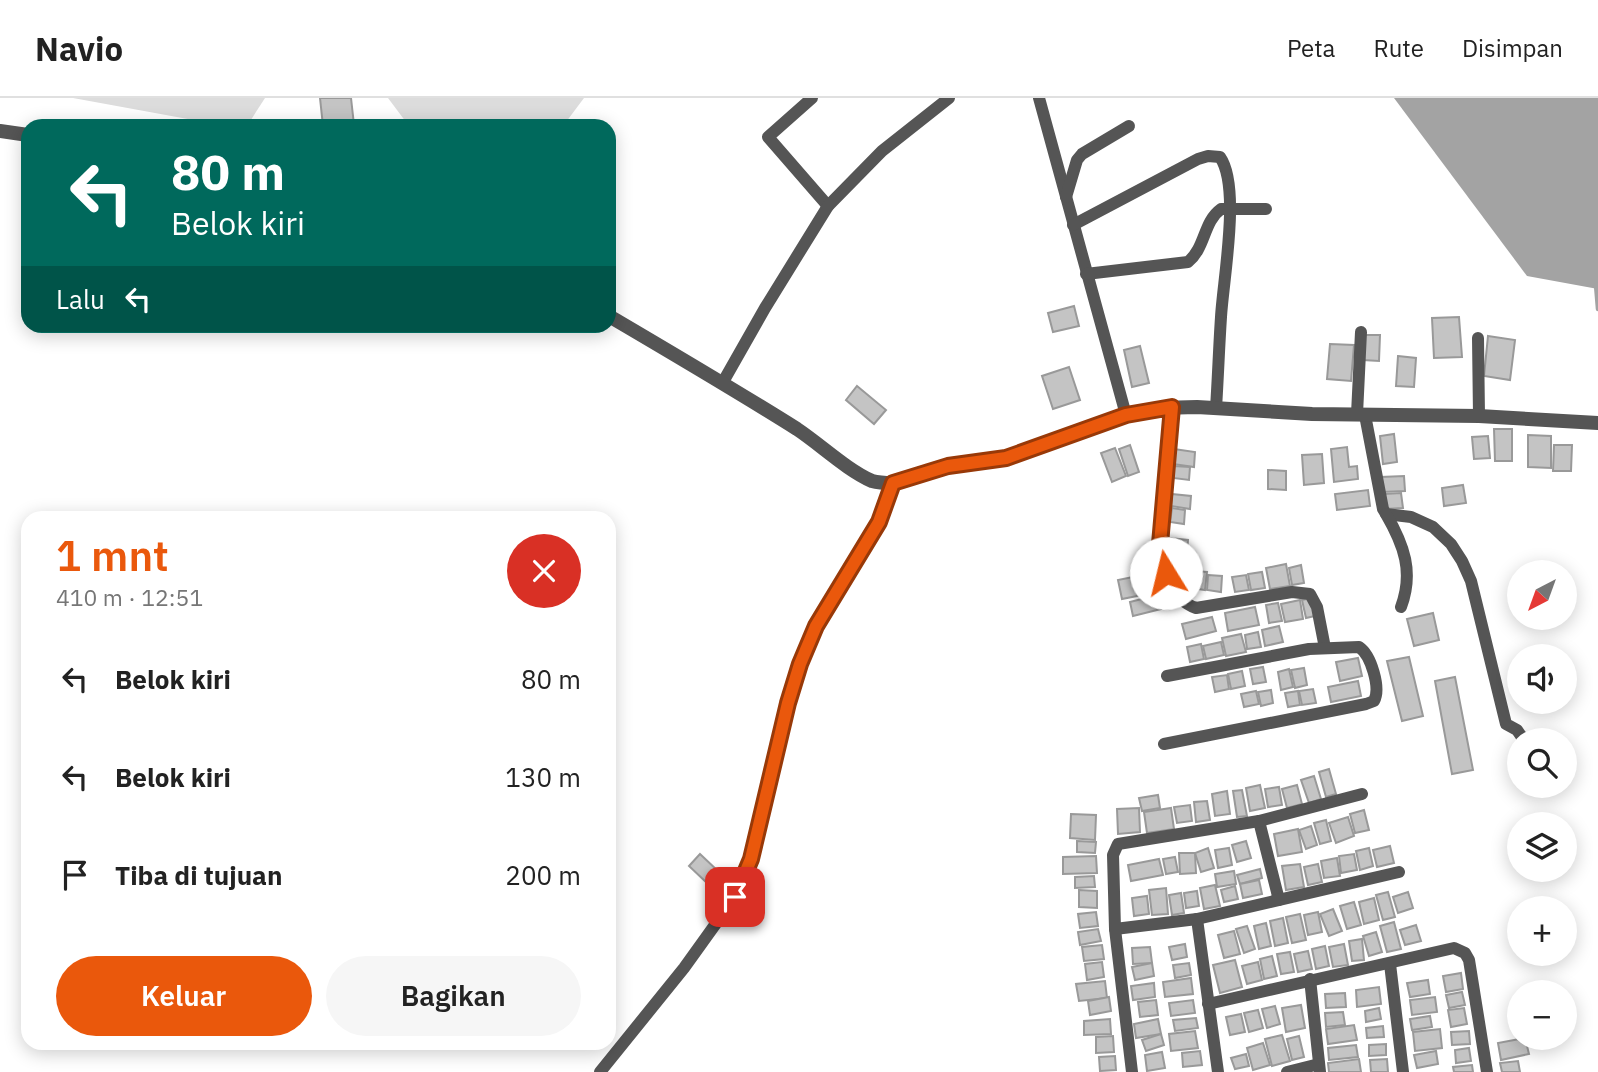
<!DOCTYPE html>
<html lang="id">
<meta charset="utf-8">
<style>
body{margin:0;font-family:"IBM Plex Sans",sans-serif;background:#f6f6f6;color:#222;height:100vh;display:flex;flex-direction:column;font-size:26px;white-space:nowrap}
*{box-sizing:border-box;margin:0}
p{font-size:23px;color:#767676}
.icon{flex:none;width:38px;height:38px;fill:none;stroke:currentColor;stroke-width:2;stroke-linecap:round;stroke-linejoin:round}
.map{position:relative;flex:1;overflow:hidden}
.panel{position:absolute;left:21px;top:413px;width:595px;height:539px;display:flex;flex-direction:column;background:#fff;border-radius:21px;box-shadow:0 4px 18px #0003}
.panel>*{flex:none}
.hud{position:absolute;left:21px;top:21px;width:595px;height:214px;border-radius:21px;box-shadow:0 4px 18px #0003;background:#00695c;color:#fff;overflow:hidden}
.needle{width:46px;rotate:221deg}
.buttons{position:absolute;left:1507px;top:462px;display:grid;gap:14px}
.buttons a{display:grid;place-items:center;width:70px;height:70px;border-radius:50%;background:#fff;box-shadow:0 4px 18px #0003;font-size:35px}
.pin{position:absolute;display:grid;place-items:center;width:60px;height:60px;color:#fff;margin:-30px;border-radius:14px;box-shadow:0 4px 10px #0006}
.me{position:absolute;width:77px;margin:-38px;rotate:351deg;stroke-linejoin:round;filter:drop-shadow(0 0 5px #0008)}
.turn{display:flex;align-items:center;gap:24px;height:147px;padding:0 35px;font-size:32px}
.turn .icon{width:91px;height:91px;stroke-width:2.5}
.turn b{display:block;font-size:49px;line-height:60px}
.then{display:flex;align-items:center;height:66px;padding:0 35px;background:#0003;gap:14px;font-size:26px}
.round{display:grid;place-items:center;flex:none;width:74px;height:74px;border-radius:37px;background:#f6f6f6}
.summary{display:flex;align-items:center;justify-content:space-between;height:119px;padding:0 35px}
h1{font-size:42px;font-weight:600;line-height:52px;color:#ea580c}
.primary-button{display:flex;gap:14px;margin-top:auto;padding:14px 35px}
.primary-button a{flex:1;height:80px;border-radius:42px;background:#ea580c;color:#fff;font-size:28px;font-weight:600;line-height:80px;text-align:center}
.primary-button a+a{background:#f6f6f6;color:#222}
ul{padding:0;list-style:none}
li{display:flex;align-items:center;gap:21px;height:98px;padding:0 35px}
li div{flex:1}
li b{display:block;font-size:26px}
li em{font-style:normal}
header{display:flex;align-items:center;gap:42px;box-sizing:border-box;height:98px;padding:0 35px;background:#fff;border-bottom:2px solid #e0e0e0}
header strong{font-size:33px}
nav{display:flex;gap:38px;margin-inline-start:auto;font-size:24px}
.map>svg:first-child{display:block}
</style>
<header>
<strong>Navio</strong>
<nav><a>Peta</a><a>Rute</a><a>Disimpan</a></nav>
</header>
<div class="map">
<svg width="1598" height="974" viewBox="0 0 1598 974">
<rect width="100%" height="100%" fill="#fff"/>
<!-- green -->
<g fill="#dcdcdc">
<polygon points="73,0 265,0 247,28 226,28"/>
<polygon points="388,0 584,0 563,28 409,28"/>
</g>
<!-- water -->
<polygon fill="#a3a3a3" points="1394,0 1598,0 1598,191 1527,178"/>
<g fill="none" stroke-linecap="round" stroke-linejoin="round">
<!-- stream -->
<polyline stroke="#a3a3a3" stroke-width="4.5" points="1596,187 1598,211"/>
</g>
<!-- building -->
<g fill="#c4c4c4" stroke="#999" stroke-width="2">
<polygon points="320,0 351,0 354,27 323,28"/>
<polygon points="1074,208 1079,228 1053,234 1048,215"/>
<polygon points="1459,219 1462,259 1434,260 1432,220"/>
<polygon points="1364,237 1380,237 1379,263 1363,262"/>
<polygon points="1488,238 1515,242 1510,282 1484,278"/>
<polygon points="1330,246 1354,247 1351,283 1327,281"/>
<polygon points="1140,248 1149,285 1132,289 1124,252"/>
<polygon points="1398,258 1416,260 1414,289 1396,288"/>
<polygon points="1069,269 1080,302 1053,311 1042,278"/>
<polygon points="857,288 886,312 874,326 846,302"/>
<polygon points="1494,331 1512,331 1512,363 1495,363"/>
<polygon points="1394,336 1397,364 1383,366 1380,338"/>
<polygon points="1528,337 1551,338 1551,370 1528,369"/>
<polygon points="1488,338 1490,360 1474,361 1472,339"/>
<polygon points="1130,347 1139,374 1128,378 1119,351"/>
<polygon points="1554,347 1572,347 1571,373 1553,373"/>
<polygon points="1347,349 1349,369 1357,368 1358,381 1334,384 1331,351"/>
<polygon points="1115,350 1126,378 1112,384 1101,355"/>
<polygon points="1174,351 1195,354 1194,369 1173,366"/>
<polygon points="1322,356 1324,385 1304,387 1302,357"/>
<polygon points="1174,368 1190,369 1189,382 1173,380"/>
<polygon points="1268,372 1286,373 1286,392 1268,391"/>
<polygon points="1404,378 1405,393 1382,394 1381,379"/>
<polygon points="1463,387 1466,405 1444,408 1442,390"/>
<polygon points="1368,392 1370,408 1337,412 1335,396"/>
<polygon points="1401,395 1403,410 1385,411 1384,396"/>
<polygon points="1172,396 1191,398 1190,411 1171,408"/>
<polygon points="1172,410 1185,412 1184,426 1170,424"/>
<polygon points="1169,440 1188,442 1187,455 1168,453"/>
<polygon points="1168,455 1185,457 1184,469 1166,467"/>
<polygon points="1286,466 1290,488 1270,491 1266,470"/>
<polygon points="1301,467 1304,485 1292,487 1289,470"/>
<polygon points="1193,473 1207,474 1205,492 1191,490"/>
<polygon points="1262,474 1265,490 1251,492 1248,476"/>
<polygon points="1153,475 1157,494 1122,501 1118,482"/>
<polygon points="1208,477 1222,478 1221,494 1207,492"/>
<polygon points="1246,477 1249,492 1235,494 1232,479"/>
<polygon points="1157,497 1161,511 1133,518 1130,504"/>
<polygon points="1311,500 1315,518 1306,520 1302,502"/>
<polygon points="1300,502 1303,521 1285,524 1281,506"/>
<polygon points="1278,505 1282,523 1269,525 1266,507"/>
<polygon points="1255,509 1259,527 1228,533 1225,515"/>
<polygon points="1433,515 1439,542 1414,548 1407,521"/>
<polygon points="1212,519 1216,533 1186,541 1182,526"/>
<polygon points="1279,528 1283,544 1265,548 1262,532"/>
<polygon points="1258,534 1261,549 1247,551 1245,537"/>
<polygon points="1241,536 1246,554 1226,558 1222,540"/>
<polygon points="1221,544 1224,557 1206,561 1203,548"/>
<polygon points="1201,546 1204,561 1190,564 1187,549"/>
<polygon points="1409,559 1423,618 1402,623 1387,563"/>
<polygon points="1358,560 1362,578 1340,583 1336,564"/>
<polygon points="1263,569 1266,584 1253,586 1250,571"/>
<polygon points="1304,570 1307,587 1295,590 1291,572"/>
<polygon points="1289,571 1293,589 1281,592 1278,574"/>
<polygon points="1242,573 1245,588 1231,591 1228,576"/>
<polygon points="1227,577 1229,591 1215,594 1212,579"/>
<polygon points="1455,579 1473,672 1452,676 1435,583"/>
<polygon points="1358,583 1361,598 1331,604 1328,589"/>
<polygon points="1313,591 1316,605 1302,607 1299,593"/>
<polygon points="1271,592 1273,605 1261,608 1258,594"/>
<polygon points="1256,593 1259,606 1244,609 1241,596"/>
<polygon points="1298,593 1300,607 1288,609 1285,595"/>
<polygon points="1329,671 1336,696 1326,699 1319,674"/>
<polygon points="1314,678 1321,701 1309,705 1301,682"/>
<polygon points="1260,687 1265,710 1250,713 1246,690"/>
<polygon points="1297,687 1302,706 1287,710 1282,691"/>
<polygon points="1279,689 1282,707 1268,709 1265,691"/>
<polygon points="1242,692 1247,718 1237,719 1233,693"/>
<polygon points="1227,693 1230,716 1215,718 1212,696"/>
<polygon points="1158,697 1160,710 1142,713 1139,700"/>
<polygon points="1207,703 1210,722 1196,724 1194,704"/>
<polygon points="1190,707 1192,723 1177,725 1174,709"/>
<polygon points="1139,710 1140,734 1118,736 1117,711"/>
<polygon points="1171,710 1174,731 1147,735 1144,714"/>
<polygon points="1364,712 1369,732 1355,735 1350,716"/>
<polygon points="1071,716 1096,717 1095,742 1070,740"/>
<polygon points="1348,719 1354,738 1336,745 1329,725"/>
<polygon points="1326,722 1331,743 1320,746 1314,725"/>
<polygon points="1311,728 1317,747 1306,751 1299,732"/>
<polygon points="1298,731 1302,754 1278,758 1274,736"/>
<polygon points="1077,743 1096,744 1095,755 1077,754"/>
<polygon points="1246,743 1251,760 1237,764 1232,747"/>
<polygon points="1390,748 1394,765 1377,769 1373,752"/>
<polygon points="1208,750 1214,770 1201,774 1195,755"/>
<polygon points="1229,750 1232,767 1218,770 1215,752"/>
<polygon points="1369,750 1373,768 1360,772 1356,753"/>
<polygon points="1179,755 1195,755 1196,775 1180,776"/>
<polygon points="700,756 718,773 707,785 689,768"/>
<polygon points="1354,756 1357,772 1341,775 1339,758"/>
<polygon points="1096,758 1097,775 1063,776 1063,759"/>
<polygon points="1175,759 1178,774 1166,776 1163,761"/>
<polygon points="1337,760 1340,778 1324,780 1321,763"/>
<polygon points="1159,761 1163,777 1131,783 1128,767"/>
<polygon points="1300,766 1304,789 1286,792 1282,768"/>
<polygon points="1318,766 1322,784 1308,787 1304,769"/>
<polygon points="1260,771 1262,780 1240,786 1237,777"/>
<polygon points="1234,773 1236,786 1217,789 1215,776"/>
<polygon points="1094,778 1095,789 1075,790 1075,779"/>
<polygon points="1259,782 1262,796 1243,800 1240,786"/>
<polygon points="1215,787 1220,808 1204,811 1200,790"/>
<polygon points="1235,788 1238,801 1224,804 1221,792"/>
<polygon points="1166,790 1168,816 1152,817 1149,792"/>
<polygon points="1079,792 1097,793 1097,810 1079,809"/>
<polygon points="1197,793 1199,808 1186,810 1184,795"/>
<polygon points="1388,794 1395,819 1383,822 1376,797"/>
<polygon points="1408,794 1413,810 1398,815 1393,799"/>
<polygon points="1181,795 1184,815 1172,817 1169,797"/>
<polygon points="1147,798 1149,816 1134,818 1132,800"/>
<polygon points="1374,800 1379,822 1364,826 1359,804"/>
<polygon points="1354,804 1361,827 1347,831 1340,808"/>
<polygon points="1333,811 1342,833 1329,838 1320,816"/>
<polygon points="1096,814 1098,828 1080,830 1078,816"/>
<polygon points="1318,814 1322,834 1308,837 1304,817"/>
<polygon points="1300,816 1306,842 1292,845 1286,819"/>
<polygon points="1283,820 1288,845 1275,848 1270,823"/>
<polygon points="1394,824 1401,851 1387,854 1380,828"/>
<polygon points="1266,825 1271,848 1259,851 1254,828"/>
<polygon points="1416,827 1421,843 1405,847 1400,832"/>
<polygon points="1247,828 1255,851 1244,855 1236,831"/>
<polygon points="1098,831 1101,843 1080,847 1078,834"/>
<polygon points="1234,833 1240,856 1224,860 1218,837"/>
<polygon points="1376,834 1382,854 1369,858 1363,838"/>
<polygon points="1362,841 1364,862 1352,863 1349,843"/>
<polygon points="1185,846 1187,859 1172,862 1169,849"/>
<polygon points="1344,846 1348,867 1333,869 1329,849"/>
<polygon points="1102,847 1104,861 1084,863 1082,849"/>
<polygon points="1325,848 1329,868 1316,871 1312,851"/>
<polygon points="1150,849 1152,865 1133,866 1132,850"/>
<polygon points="1308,853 1312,871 1298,874 1294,856"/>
<polygon points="1290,854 1294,874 1281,876 1277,856"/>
<polygon points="1272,858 1277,878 1264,881 1260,861"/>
<polygon points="1235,862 1242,889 1220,895 1213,867"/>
<polygon points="1102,864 1104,879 1087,882 1085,866"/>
<polygon points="1258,864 1262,882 1247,886 1242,868"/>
<polygon points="1152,865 1154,878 1135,882 1132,869"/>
<polygon points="1189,865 1191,877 1175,880 1173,867"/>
<polygon points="1461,875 1463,891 1446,894 1443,878"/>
<polygon points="1191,880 1193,896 1165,899 1163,884"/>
<polygon points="1428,882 1430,896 1410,899 1407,885"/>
<polygon points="1105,883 1107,900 1079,903 1076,886"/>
<polygon points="1154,885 1155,899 1133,902 1131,888"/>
<polygon points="1379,889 1381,906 1357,909 1356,892"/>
<polygon points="1462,894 1465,907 1449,910 1446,897"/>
<polygon points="1345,895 1346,909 1326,910 1325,896"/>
<polygon points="1109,899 1111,913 1090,917 1088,903"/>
<polygon points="1435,899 1437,914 1412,917 1410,902"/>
<polygon points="1156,902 1158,917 1140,919 1138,904"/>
<polygon points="1193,902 1195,915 1171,918 1169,905"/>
<polygon points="1301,907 1305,930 1286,934 1282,910"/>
<polygon points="1275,908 1280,926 1267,930 1262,911"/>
<polygon points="1379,910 1381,921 1366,924 1365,913"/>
<polygon points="1464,910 1467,926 1451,929 1448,912"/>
<polygon points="1258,912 1263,930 1249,934 1244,915"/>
<polygon points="1343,914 1345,927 1326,929 1325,915"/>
<polygon points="1241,916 1245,934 1230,937 1226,919"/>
<polygon points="1430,918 1432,929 1412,932 1410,921"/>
<polygon points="1196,920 1198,930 1175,933 1173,922"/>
<polygon points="1110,921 1111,936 1084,937 1084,923"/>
<polygon points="1158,921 1161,936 1136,940 1134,926"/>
<polygon points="1354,927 1357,942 1328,946 1326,931"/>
<polygon points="1383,928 1384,939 1367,940 1366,930"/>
<polygon points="1440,931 1442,950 1415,953 1413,934"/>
<polygon points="1195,933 1198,950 1171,953 1169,936"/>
<polygon points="1469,933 1470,946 1452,947 1451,934"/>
<polygon points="1161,936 1164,947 1146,953 1142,942"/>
<polygon points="1282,937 1290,963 1272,968 1265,941"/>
<polygon points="1113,938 1114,954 1096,955 1096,939"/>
<polygon points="1299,938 1304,959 1292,962 1287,941"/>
<polygon points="1525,940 1529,956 1501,962 1498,945"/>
<polygon points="1263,945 1270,967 1253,972 1247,950"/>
<polygon points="1386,946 1386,957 1369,958 1369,947"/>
<polygon points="1356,947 1358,959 1329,962 1328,950"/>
<polygon points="1469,950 1471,963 1456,965 1455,952"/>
<polygon points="1200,953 1202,967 1183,969 1182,955"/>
<polygon points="1436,953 1438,966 1417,970 1414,957"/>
<polygon points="1162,954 1165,970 1147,973 1145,957"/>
<polygon points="1246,956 1249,968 1235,971 1231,960"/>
<polygon points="1115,958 1116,972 1100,973 1099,959"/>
<polygon points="1359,961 1361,974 1329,974 1328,965"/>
<polygon points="1387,961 1388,974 1371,974 1370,962"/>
<polygon points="1518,963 1520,974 1502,974 1500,965"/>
<polygon points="1472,967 1473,974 1454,974 1453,969"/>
</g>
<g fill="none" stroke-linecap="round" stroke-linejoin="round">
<!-- minor -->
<g stroke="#555" stroke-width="12">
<polyline points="812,0 768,39 828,108"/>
<polyline points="1039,0 1126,317"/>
<polyline points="1066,99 1077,62 1082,56 1129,28"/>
<path d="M1073 127 1198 61 1208 58 1220 59C1241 89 1223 182 1221 219 1219 249 1218 280 1216 310"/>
<path d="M1086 176 1188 164C1206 149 1203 124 1221 111H1266"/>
<polyline points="1478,240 1479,318"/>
<polyline points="723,284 765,210 828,108 882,53 949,0"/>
<path d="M1172 309 1160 446C1161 469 1172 502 1196 510L1292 494 1310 496 1317 509 1325 550"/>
<polyline points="1357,316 1361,234"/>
<polyline points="1365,317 1383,411 1386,416 1411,419 1433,429 1451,446 1462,463 1471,483 1506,626 1517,632 1524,642"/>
<path d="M1386 416C1404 447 1414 474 1401 509"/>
<path d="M1164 646 1366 606 1374 603C1381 590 1371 557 1359 549L1309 551 1167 578"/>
<polyline points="1259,723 1279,802"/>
<polyline points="1197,821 1218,974"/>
<polyline points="1115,831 1197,821 1399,774"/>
<polyline points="1390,866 1403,974"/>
<polyline points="1310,881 1320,974"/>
<polyline points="1208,906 1454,850 1465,855 1469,862 1487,974"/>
<polyline points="600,974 684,870 735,799 751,761 788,605 800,566 816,528 879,424 893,385"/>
<polyline points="1132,974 1115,831 1113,757 1118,746 1259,723 1362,696"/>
<polyline points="1287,974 1319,966"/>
</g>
<!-- tertiary -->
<g stroke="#555" stroke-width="14">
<polyline points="0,33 28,37"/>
<path d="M609 218C672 255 735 292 797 331 821 347 847 372 872 383 879 385 886 385 893 385L948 368 1005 360 1126 317 1160 310 1197 309 1312 316 1479 318 1598 325"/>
</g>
</g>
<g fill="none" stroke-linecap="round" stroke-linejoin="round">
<defs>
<polyline id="route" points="735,799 751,761 788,605 800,566 816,528 879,424 893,385 948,368 1006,360 1126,317 1172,309 1160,446 1161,458 1166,475"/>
</defs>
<!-- route casing -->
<use href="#route" stroke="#983908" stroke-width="18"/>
<!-- route -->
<use href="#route" stroke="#ea580c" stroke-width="12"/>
</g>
</svg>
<div class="buttons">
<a><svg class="needle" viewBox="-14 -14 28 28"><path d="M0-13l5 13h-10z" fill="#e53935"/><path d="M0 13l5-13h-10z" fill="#767676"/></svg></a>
<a><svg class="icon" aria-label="sound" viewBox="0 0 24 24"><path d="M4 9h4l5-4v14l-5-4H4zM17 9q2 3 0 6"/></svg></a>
<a><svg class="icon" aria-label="search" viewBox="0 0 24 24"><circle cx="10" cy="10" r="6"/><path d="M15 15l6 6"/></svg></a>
<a><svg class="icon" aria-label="layers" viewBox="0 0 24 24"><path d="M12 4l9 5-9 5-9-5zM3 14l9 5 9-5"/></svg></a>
<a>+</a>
<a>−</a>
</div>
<div class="pin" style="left:735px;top:799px;background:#d93025"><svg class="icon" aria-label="arrive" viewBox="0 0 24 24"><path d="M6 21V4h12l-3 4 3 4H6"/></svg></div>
<svg class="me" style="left:1166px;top:475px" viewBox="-20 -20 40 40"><circle r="19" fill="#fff"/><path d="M0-13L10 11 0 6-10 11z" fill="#ea580c"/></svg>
<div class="hud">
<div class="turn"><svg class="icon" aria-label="left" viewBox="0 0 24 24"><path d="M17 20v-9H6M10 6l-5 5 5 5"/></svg><div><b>80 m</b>Belok kiri</div></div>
<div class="then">Lalu<svg class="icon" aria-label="left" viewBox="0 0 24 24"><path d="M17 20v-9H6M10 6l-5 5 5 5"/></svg></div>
</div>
<section class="panel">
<div class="summary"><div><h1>1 mnt</h1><p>410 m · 12:51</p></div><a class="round" style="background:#d93025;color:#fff"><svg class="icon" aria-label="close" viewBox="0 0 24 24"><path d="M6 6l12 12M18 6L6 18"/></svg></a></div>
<ul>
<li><svg class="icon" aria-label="left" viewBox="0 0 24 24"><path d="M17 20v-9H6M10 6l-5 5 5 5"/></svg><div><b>Belok kiri</b></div><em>80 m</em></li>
<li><svg class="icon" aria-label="left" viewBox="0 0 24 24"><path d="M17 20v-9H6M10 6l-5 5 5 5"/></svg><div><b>Belok kiri</b></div><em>130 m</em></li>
<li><svg class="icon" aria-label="arrive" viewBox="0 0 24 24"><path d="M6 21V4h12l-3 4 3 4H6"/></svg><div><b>Tiba di tujuan</b></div><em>200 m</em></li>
</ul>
<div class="primary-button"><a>Keluar</a><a>Bagikan</a></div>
</section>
</div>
